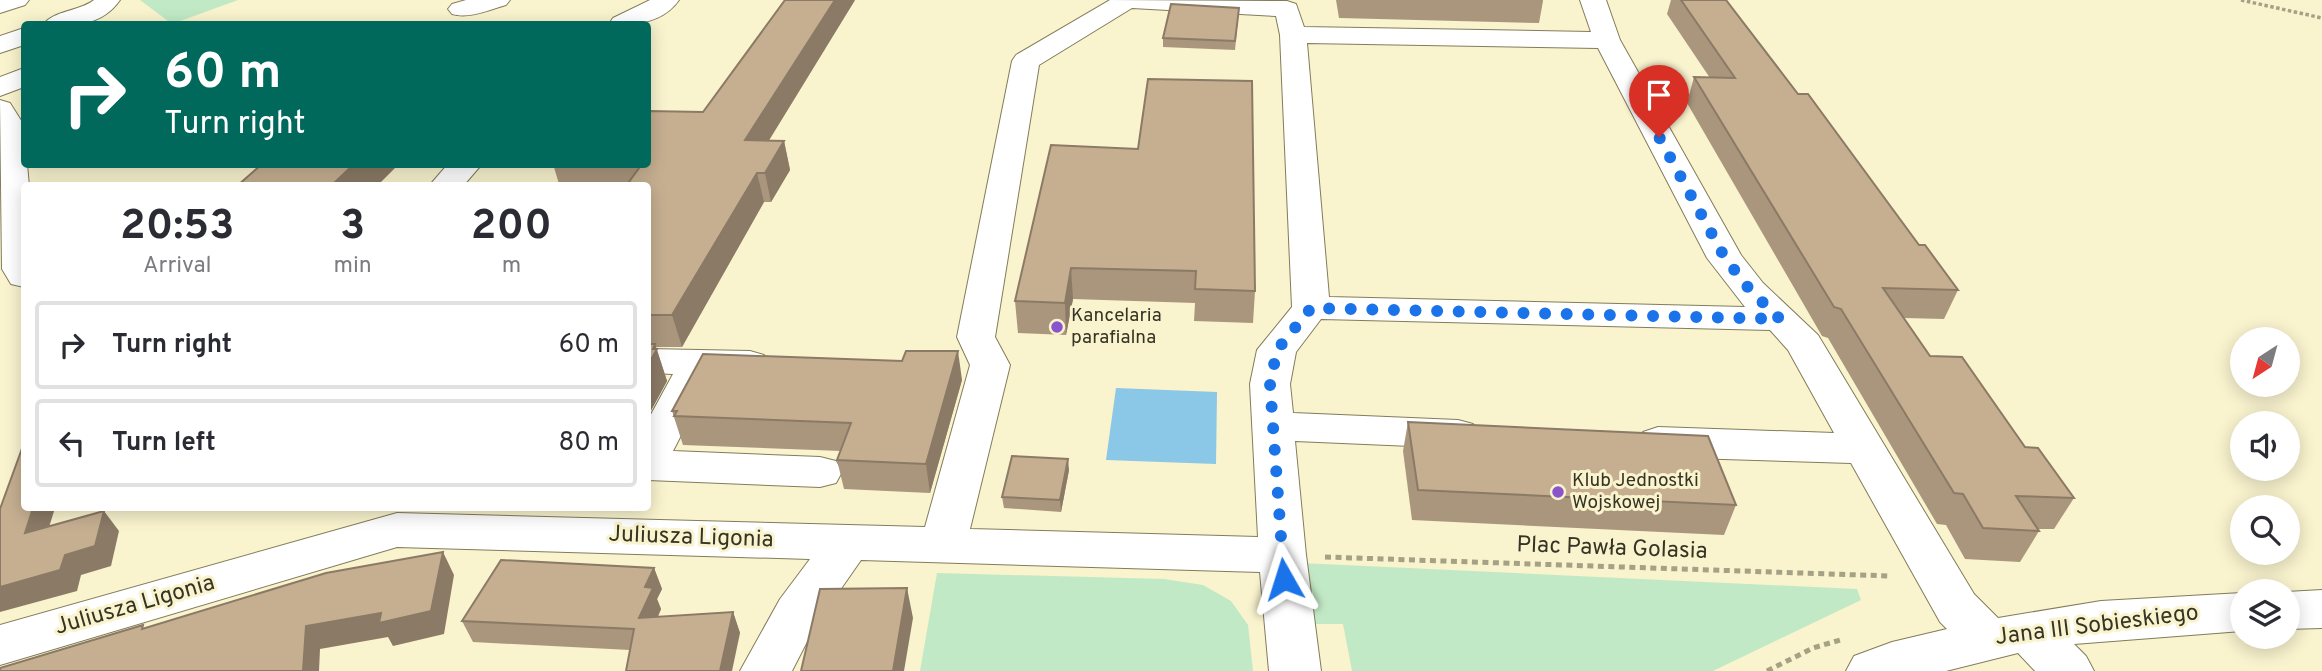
<!DOCTYPE html>
<meta charset="utf-8">
<style>
body{margin:0;font-family:Overpass,sans-serif;background:#f2f2f3;color:#2b2b33;height:100vh;display:flex;flex-direction:column;font-size:26px;white-space:nowrap}
*{box-sizing:border-box;margin:0}
p{font-size:23px;color:#7c7c81}
.icon{flex:none;width:38px;height:38px;fill:none;stroke:currentColor;stroke-width:2;stroke-linecap:round;stroke-linejoin:round}
.map{position:relative;flex:1;overflow:hidden}
.panel{position:absolute;left:21px;top:182px;width:630px;height:329px;display:flex;flex-direction:column;background:#fff;border-radius:7px;box-shadow:0 4px 18px #0003}
.panel>*{flex:none}
.top-card{position:absolute;left:21px;top:21px;width:630px;height:147px;border-radius:7px;box-shadow:0 4px 18px #0003;background:#00695c;color:#fff;overflow:hidden}
.needle{width:46px;rotate:216deg}
.controls{position:absolute;left:2230px;top:327px;display:grid;gap:14px}
.controls a{display:grid;place-items:center;width:70px;height:70px;border-radius:50%;background:#fff;box-shadow:0 4px 18px #0003;font-size:35px}
.pin{position:absolute;display:grid;place-items:center;width:60px;height:60px;color:#fff;margin:-72px -30px;border-radius:50% 50% 50% 0;rotate:-45deg;box-shadow:0 0 7px #0007}
.pin .icon{rotate:45deg}
.me{position:absolute;width:77px;margin:-38px;rotate:354deg;stroke-linejoin:round;filter:drop-shadow(0 0 5px #0008)}
.turn{display:flex;align-items:center;gap:24px;height:147px;padding:0 28px;font-size:32px}
.turn .icon{width:91px;height:91px;stroke-width:2.5}
.turn b{display:block;font-size:49px;line-height:60px}
.eta{display:flex;justify-content:space-evenly;align-items:center;height:119px;text-align:center}
.eta b{font-size:42px;font-weight:700;line-height:49px}
ul{padding:0;list-style:none}
li{display:flex;align-items:center;gap:21px;height:88px;margin:0 14px 10px;padding:0 14px;border:4px solid #e1e1e2;border-radius:7px}
li div{flex:1}
li b{display:block;font-size:26px}
li em{font-style:normal}
.map>svg:first-child{display:block}
</style>
<div class="map">
<svg width="2322" height="671" viewBox="0 0 2322 671">
<rect width="100%" height="100%" fill="#f9f3ce"/>
<!-- green -->
<g fill="#c2e9c5">
<polygon points="140,0 238,0 172,24"/>
<polygon points="1301,563 1857,589 1861,600 1713,671 1352,671 1343,624 1305,624"/>
<polygon points="937,573 1164,579 1203,585 1231,601 1248,625 1253,671 920,671"/>
</g>
<!-- water -->
<polygon fill="#8bc7e6" points="1116,388 1217,392 1216,464 1106,460"/>
<g fill="none" stroke-linecap="round" stroke-linejoin="round">
<defs>
<g id="minor">
<polygon points="0,0 29,0 25,5 0,13"/>
<path d="M94 0H120C102 26 73 27 44 24 53 11 80 11 94 0Z"/>
<path d="M466 0H510L506 5C489 10 469 19 452 14L448 9 452 4Z"/>
<path d="M650 0H679C663 23 634 26 609 24L613 18Z"/>
<path d="M1110 0 1287 1 1296 4 1304 27 1591 32 1580 0H1606L1620 40 1741 255 1763 283 1818 335 1974 594 1998 618 2101 601 2242 593V631L2074 644 2086 656 2094 671H2035L2018 653 1946 671H1846L1854 656 1892 642 1947 629 1940 622 1851 463 1658 457 1643 452 1637 442 1643 432 1658 427 1834 433 1788 350 1770 330 1321 319 1296 352 1290 384 1293 413 1458 420 1473 424 1479 434 1473 444 1458 448 1295 441 1306 555 1321 671H1269L1260 572 861 560 815 626 792 671H740L780 599 810 559 397 547 0 665V625L397 513 925 527 970 365 957 337 1012 61 1016 55ZM1132 8 1276 16 1280 35 1292 307 1257 350 1250 384 1258 537 970 529 1010 365 995 337 1039 65ZM1307 43 1598 48 1707 258 1745 307 1329 297Z"/>
<polygon points="24,28 24,45 0,53 0,36"/>
<polygon points="24,68 24,87 0,96 0,77"/>
<polygon points="0,100 10,103 22,122 24,164 27,164 29,186 24,186 24,287 11,284 2,269"/>
<polygon points="448,164 482,164 463,186 429,186"/>
<polygon points="648,349 750,351 764,355 770,364 764,373 750,377 712,375 673,451 820,457 836,461 842,472 836,483 820,487 648,480 648,420 673,374 648,373"/>
<polygon points="2322,590 2322,628 2287,629 2287,592 2284,592"/>
</g>
</defs>
<!-- minor casing -->
<use href="#minor" stroke="#827c5a" stroke-width="2"/>
<!-- path-far1 -->
<polyline stroke="#a5a185" stroke-width="3.5" stroke-dasharray="3.5 2.5" stroke-linecap="butt" points="2241,0 2322,18"/>
<!-- path -->
<g stroke="#a5a185" stroke-width="5" stroke-dasharray="6 4.5" stroke-linecap="butt">
<polyline points="1325,557 1890,576"/>
<polyline points="1767,671 1813,648 1840,640"/>
</g>
<!-- minor -->
<use href="#minor" fill="#fff" fill-rule="evenodd"/>
</g>
<!-- wall -->
<g fill="#aa967d">
<polygon points="855,0 769,140 784,141 790,170 771,202 764,202 682,347 656,347 667,381 648,416 648,186 559,184 553,164 648,164 703,112"/>
<polygon points="1336,0 1543,0 1543,1 1539,23 1339,18"/>
<polygon points="1671,0 1726,0 1798,94 1919,245 1958,290 1944,319 1904,318 1930,356 2025,447 2074,498 2054,529 2038,529 2039,531 2020,562 1965,559 1946,525 1937,524 1828,338 1822,336 1687,103 1694,77 1710,78 1667,14"/>
<polygon points="1239,8 1235,50 1163,47 1163,38"/>
<polygon points="1051,145 1255,291 1253,323 1194,321 1195,303 1073,299 1066,335 1018,333 1015,301"/>
<polygon points="962,380 930,493 844,489 837,460 841,451 683,445 672,411"/>
<polygon points="1408,422 1736,505 1724,535 1412,520 1403,451"/>
<polygon points="1069,470 1061,512 1004,508 1002,497"/>
<polygon points="654,568 662,589 657,599 661,609 658,617 733,612 740,633 630,650 473,642 462,621"/>
</g>
<!-- shaded-wall -->
<g fill="#8b7a66">
<polygon points="835,0 855,0 752,168 745,140"/>
<polygon points="784,141 790,170 771,202 765,173"/>
<polygon points="354,164 399,164 377,186 331,186"/>
<polygon points="757,173 764,202 682,347 672,315"/>
<polygon points="1071,268 1073,299 1066,335 1065,303"/>
<polygon points="655,344 667,381 648,416 648,365 653,349"/>
<polygon points="958,351 962,380 930,493 926,464"/>
<polygon points="1068,459 1069,470 1061,512 1060,500"/>
<polygon points="33,508 55,508 41,553 25,533"/>
<polygon points="104,511 119,531 111,566 81,575 77,591 0,612 0,587 65,555"/>
<polygon points="443,552 454,575 444,634 393,646 388,637 320,649 319,671 303,671 306,626 381,613"/>
<polygon points="654,568 662,589 657,599 661,609 647,639 639,618 645,587"/>
<polygon points="907,588 913,618 904,671 893,671"/>
<polygon points="733,612 740,633 732,671 720,671"/>
</g>
<!-- building -->
<g fill="#c6af91" stroke="#8b7a66" stroke-width="2">
<polygon points="785,0 835,0 745,140 784,141 765,173 757,173 672,315 648,315 648,186 626,186 642,164 648,164 648,111 703,112"/>
<polygon points="1681,0 1726,0 1798,94 1808,94 1919,245 1925,245 1958,290 1883,288 1930,356 1962,357 2025,447 2038,448 2074,498 2016,496 2039,531 1983,528 1963,494 1954,493 1841,309 1834,307 1694,77 1735,78"/>
<polygon points="1171,4 1239,8 1235,41 1163,38"/>
<polygon points="1148,79 1252,81 1255,291 1195,289 1196,271 1071,268 1065,303 1015,301 1051,145 1138,149"/>
<polygon points="262,164 354,164 331,186 237,186"/>
<polygon points="648,344 655,344 653,349 657,349 648,365"/>
<polygon points="906,351 958,351 926,464 837,460 851,423 674,416 677,411 672,411 703,354 902,361"/>
<polygon points="1408,422 1708,436 1736,505 1418,490"/>
<polygon points="24,443 24,508 33,508 25,533 104,511 95,546 65,555 60,570 0,587 0,509"/>
<polygon points="1012,456 1068,459 1060,500 1002,497"/>
<polygon points="443,552 431,611 379,623 381,613 306,626 303,671 0,671 0,668 143,625 142,629 326,573"/>
<polygon points="501,560 654,568 645,587 653,588 639,618 733,612 720,671 626,671 634,629 462,621"/>
<polygon points="907,588 893,671 801,671 820,589"/>
</g>
<g fill="none" stroke-linecap="round" stroke-linejoin="round">
<!-- route -->
<polyline stroke="#1a73e8" stroke-width="12" stroke-dasharray="0 21.6" points="1284,579 1270,384 1277,350 1311,308 1780,319 1750,290 1725,258 1659,137"/>
</g>
<!-- markers -->
<g fill="#8a54cc" stroke="#f9f3ce" stroke-width="2.5">
<circle cx="1057" cy="327" r="7"/>
<circle cx="1558" cy="492" r="7"/>
</g>
<g text-anchor="middle" dominant-baseline="central" stroke-width="6" stroke-linejoin="round" paint-order="stroke">
<!-- poi labels -->
<g font-size="19" fill="#363425" stroke="#f9f3ce" text-anchor="start">
<text x="1071" y="316">Kancelaria<tspan x="1071" dy="22">parafialna</tspan></text>
<text x="1572" y="481">Klub Jednostki<tspan x="1572" dy="22">Wojskowej</tspan></text>
</g>
<!-- near-street labels -->
<g font-size="23" fill="#363425" stroke="#f9f3ce">
<text transform="translate(691 538) rotate(2)">Juliusza Ligonia</text>
<text transform="translate(1612 549) rotate(2)">Plac Pawła Golasia</text>
<text transform="translate(135 606) rotate(-16)">Juliusza Ligonia</text>
<text transform="translate(2097 626) rotate(-7)">Jana III Sobieskiego</text>
</g>
</g>
</svg>
<div class="controls">
<a><svg class="needle" viewBox="-14 -14 28 28"><path d="M0-13l5 13h-10z" fill="#e53935"/><path d="M0 13l5-13h-10z" fill="#7c7c81"/></svg></a>
<a><svg class="icon" aria-label="sound" viewBox="0 0 24 24"><path d="M4 9h4l5-4v14l-5-4H4zM17 9q2 3 0 6"/></svg></a>
<a><svg class="icon" aria-label="search" viewBox="0 0 24 24"><circle cx="10" cy="10" r="6"/><path d="M15 15l6 6"/></svg></a>
<a><svg class="icon" aria-label="layers" viewBox="0 0 24 24"><path d="M12 4l9 5-9 5-9-5zM3 14l9 5 9-5"/></svg></a>
</div>
<div class="pin" style="left:1659px;top:137px;background:#d93025"><svg class="icon" aria-label="arrive" viewBox="0 0 24 24"><path d="M6 21V4h12l-3 4 3 4H6"/></svg></div>
<svg class="me" style="left:1284px;top:579px" viewBox="-20 -20 40 40"><path d="M0-17L14 15 0 8-14 15z" fill="#1a73e8" stroke="#fff" stroke-width="4"/></svg>
<div class="top-card">
<div class="turn"><svg class="icon" aria-label="right" viewBox="0 0 24 24"><path d="M7 20v-9h11M14 6l5 5-5 5"/></svg><div><b>60 m</b>Turn right</div></div>
</div>
<section class="panel">
<div class="eta">
<div><b>20:53</b><p>Arrival</p></div>
<div><b>3</b><p>min</p></div>
<div><b>200</b><p>m</p></div>
</div>
<ul>
<li><svg class="icon" aria-label="right" viewBox="0 0 24 24"><path d="M7 20v-9h11M14 6l5 5-5 5"/></svg><div><b>Turn right</b></div><em>60 m</em></li>
<li><svg class="icon" aria-label="left" viewBox="0 0 24 24"><path d="M17 20v-9H6M10 6l-5 5 5 5"/></svg><div><b>Turn left</b></div><em>80 m</em></li>
</ul>
</section>
</div>
